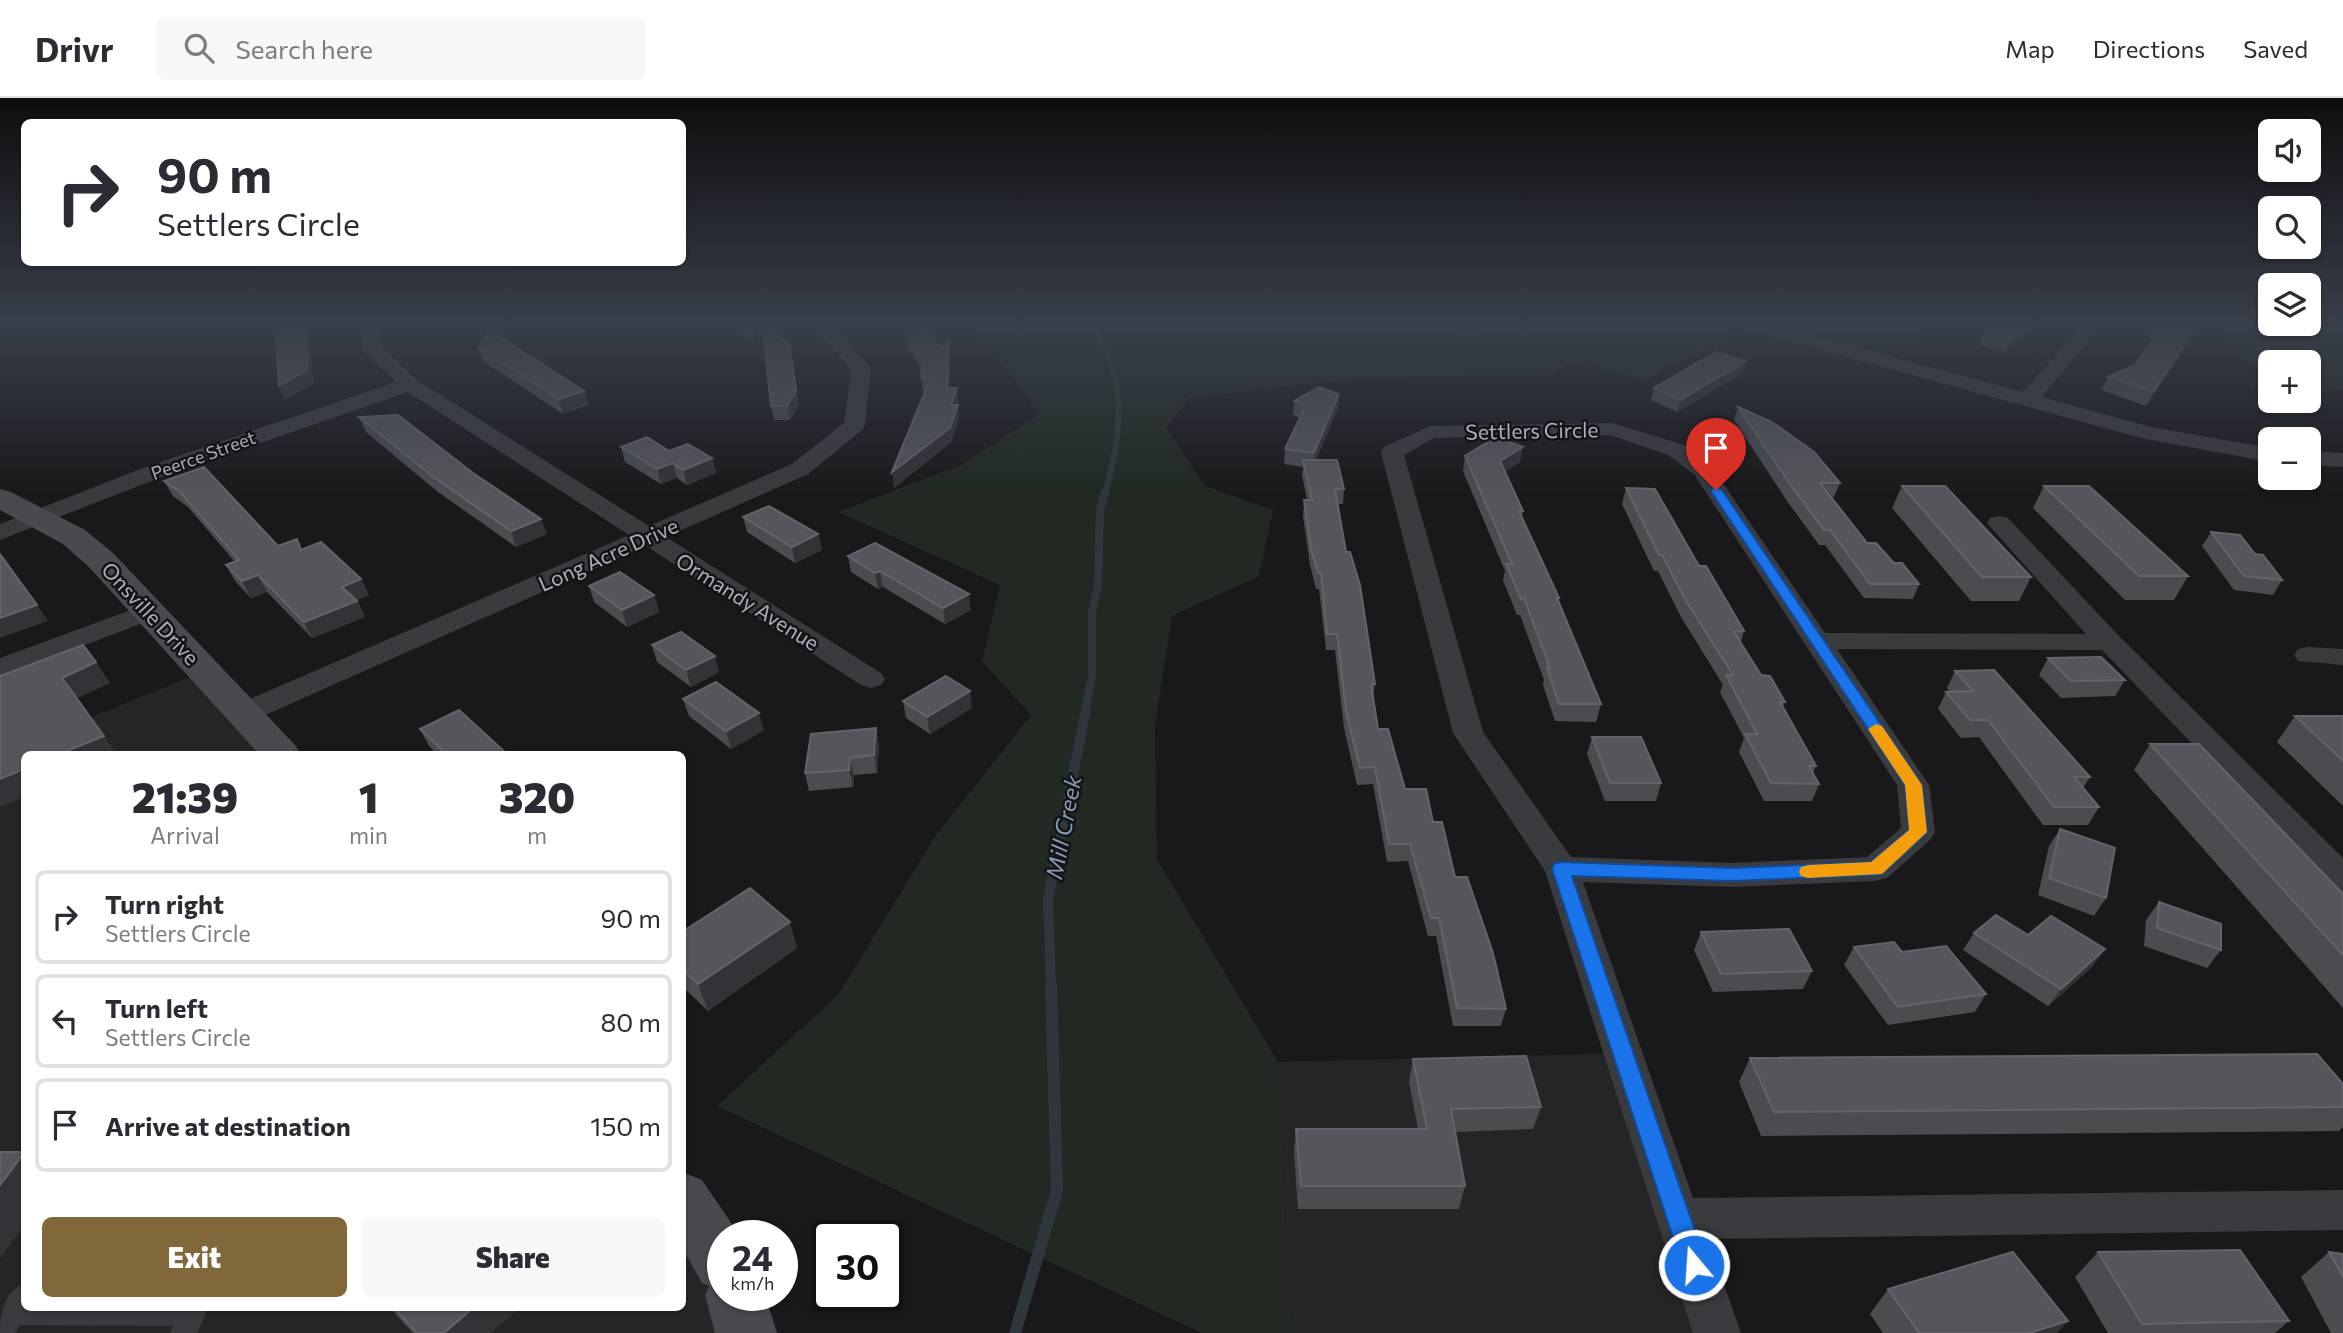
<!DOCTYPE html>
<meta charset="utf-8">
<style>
body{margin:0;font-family:Commissioner,sans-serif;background:#f7f7f7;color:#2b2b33;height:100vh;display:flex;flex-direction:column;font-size:26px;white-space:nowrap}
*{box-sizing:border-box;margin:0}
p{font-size:23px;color:#7c7c81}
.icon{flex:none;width:38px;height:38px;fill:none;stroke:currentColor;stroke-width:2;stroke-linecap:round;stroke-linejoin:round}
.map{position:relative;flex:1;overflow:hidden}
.drawer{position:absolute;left:21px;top:653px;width:665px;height:560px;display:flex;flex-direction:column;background:#fff;border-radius:10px;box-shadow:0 2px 5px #0004}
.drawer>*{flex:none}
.banner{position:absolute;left:21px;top:21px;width:665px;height:147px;border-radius:10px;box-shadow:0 2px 5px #0004;background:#fff;color:#2b2b33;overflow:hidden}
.buttons{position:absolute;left:2258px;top:21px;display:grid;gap:14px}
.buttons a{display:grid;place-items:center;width:63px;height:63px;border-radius:10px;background:#fff;box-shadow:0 2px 5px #0004;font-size:35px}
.speed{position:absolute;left:707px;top:1122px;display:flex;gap:14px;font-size:35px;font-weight:700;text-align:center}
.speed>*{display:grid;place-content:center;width:91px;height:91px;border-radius:50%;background:#fff;box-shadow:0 2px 5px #0004;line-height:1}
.speed small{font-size:18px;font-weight:400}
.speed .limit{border:4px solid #111;border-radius:10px;background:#fff;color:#111}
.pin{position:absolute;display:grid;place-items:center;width:60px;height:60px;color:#fff;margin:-72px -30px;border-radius:50% 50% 50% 0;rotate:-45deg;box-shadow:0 0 7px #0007}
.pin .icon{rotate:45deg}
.me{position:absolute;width:77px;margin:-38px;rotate:342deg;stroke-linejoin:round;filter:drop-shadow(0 0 5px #0008)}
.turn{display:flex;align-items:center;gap:24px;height:147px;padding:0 21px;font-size:32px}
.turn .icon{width:91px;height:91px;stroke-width:2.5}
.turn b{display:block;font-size:49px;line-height:60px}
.eta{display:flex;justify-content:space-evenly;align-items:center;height:119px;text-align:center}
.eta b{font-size:42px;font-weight:800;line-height:49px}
.primary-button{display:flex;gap:14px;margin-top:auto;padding:14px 21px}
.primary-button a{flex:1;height:80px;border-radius:10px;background:#81683a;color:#fff;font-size:28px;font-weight:800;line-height:80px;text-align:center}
.primary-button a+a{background:#f7f7f7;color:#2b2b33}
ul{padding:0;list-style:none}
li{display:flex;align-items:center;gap:21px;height:94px;margin:0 14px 10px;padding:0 7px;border:4px solid #e1e1e2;border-radius:10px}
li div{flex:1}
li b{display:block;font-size:26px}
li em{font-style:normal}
header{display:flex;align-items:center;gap:42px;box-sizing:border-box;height:98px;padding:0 35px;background:#fff;border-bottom:2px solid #e1e1e2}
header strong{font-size:33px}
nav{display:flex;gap:38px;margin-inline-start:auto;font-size:24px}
.search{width:490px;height:63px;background:#f7f7f7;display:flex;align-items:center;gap:18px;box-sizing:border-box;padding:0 24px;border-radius:10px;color:#7c7c81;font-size:26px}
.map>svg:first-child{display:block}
</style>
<header>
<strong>Drivr</strong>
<div class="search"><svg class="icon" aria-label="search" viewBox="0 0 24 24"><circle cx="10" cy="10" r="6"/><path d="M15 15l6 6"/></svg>Search here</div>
<nav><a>Map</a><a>Directions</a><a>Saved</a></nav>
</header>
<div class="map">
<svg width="2343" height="1235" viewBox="0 0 2343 1235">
<rect width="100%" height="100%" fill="#19191b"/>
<!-- built -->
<g fill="#252528">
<polygon points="205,573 281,656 24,656 24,1209 682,1209 683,1100 723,1197 746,1235 0,1235 0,656"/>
<polygon points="1637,955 1717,1235 1291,1235 1278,964"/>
</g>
<!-- green -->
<g fill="#212922">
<polygon points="969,224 1433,224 1470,234 1497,224 1935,224 1885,263 1749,226 1647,282 1570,264 1549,277 1368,279 1190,300 1166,329 1205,388 1273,412 1259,478 1172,518 1155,628 1157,761 1278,964 1291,1235 1202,1235 717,1008 838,897 936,737 1031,617 982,563 1000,487 838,414 961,367 1040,316"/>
<polygon points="2213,224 2308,226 2308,224 2343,224 2343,293 2308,292 2308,264 2270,264 2270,290"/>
</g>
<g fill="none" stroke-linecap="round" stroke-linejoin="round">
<!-- stream-far3 -->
<path stroke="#2f373e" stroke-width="6" d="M1093 224C1100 243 1110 262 1115 281 1124 318 1115 360 1105 396"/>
<!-- stream-far2 -->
<polyline stroke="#2f373e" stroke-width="8" points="1085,612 1092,578 1092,513 1098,489 1100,412 1105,394"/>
<!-- stream-far1 -->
<polyline stroke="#2f373e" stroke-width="10" points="1051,887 1048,802 1086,611"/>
<!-- stream -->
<polyline stroke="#2f373e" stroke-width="12" points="1015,1235 1057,1092 1051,886"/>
<!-- lane -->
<path fill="#3a3b3f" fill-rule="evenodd" d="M24 1186V1209H204L206 1216 197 1235H170L173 1228 20 1227 15 1235H0C0 1216 4 1194 24 1186Z"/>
<!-- street -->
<g fill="#3a3b3f" fill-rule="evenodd">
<polygon points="358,224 376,224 381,249 417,282 649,428 792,366 844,325 851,272 812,224 830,224 871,271 865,327 862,332 808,376 666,439 881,575 885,581 881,587 871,590 861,587 646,448 254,622 244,624 234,622 229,615 234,608 629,437 408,294 159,380 0,442 0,426 143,370 396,284 362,251"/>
<polygon points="1732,224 1760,224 2023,294 2072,240 2080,224 2098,224 2087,246 2041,299 2151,329 2270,350 2270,364 2141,340 1734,228"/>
<path d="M1612 325 1684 347 1710 366 1825 535 2086 536 1987 425 1990 420 1999 418 2008 420 2119 538 2343 760V794L2331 790 2102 552 1837 551 1929 687 1935 734 1930 742 1887 780 1875 783 1732 789 1583 784 1693 1100 2343 1092V1132L1708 1141 1741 1235H1693L1545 773 1453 635 1381 354 1384 349 1430 328ZM1610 337 1668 357 1694 376 1897 687 1901 730 1867 759 1732 765 1571 759 1483 634 1404 357 1434 340Z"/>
<polygon points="2308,353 2343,355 2343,369 2308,367"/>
<polygon points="150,505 159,507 163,513 159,519 0,579 0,560"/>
<polygon points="2308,549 2343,551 2343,567 2298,563 2294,557 2298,551"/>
</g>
<!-- secondary -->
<g fill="#484a4f" fill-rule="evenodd">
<polygon points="0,391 11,394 85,432 113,455 295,647 301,656 259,656 89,469 63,446 0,412"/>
<polygon points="682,1074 702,1082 740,1138 723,1138 723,1197 765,1197 777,1235 715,1235 705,1197 709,1188 702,1185 682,1149"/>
</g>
</g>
<!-- wall -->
<g fill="#4a4c50">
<polygon points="728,224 749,224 754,245"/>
<polygon points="2148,224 2189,224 2189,244 2146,308 2101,292 2108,279 2134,268 2152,243"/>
<polygon points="2032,227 2005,254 1979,247 1982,241"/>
<polygon points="905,235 942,251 950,257 949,290 957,290 959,321 951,344 894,390 925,294 923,294 921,280 922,271 907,249"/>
<polygon points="790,247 799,307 790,322 774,322 771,308"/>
<polygon points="478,249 584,293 588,307 563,316 483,263"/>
<polygon points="1743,275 1677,314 1651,302 1654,290"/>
<polygon points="1339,296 1338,310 1316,362 1344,391 1343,406 1337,406 1346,454 1375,586 1373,599 1378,631 1405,691 1433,724 1455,779 1506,911 1501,928 1453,928 1436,838 1428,838 1408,763 1387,764 1373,686 1357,687 1344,630 1335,552 1326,552 1319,491 1316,491 1310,467 1303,418 1304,402 1307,402 1302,377 1303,369 1284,366 1285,351 1300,320 1293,317 1294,303"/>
<polygon points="1738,309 1840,385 1834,399 1831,399 1867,445 1894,465 1919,486 1913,501 1864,500 1825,447 1819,447 1787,403 1734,322"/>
<polygon points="359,319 547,436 516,449 438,394 366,334"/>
<polygon points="621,349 669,353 712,360 716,375 687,387 677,380 661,386 625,364"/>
<polygon points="1465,358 1520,364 1505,373 1523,413 1522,418 1559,500 1559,504 1601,606 1596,624 1555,623 1543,587 1544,582 1520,517 1517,517 1503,482 1505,473 1463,373"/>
<polygon points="164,383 278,448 302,451 361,481 369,497 357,502 365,519 312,540 267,494 251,500 235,483 226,467 235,464 188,409 173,398"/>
<polygon points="1902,388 2031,479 2019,503 1971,503 1892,410"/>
<polygon points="2044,388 2188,478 2174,502 2125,502 2033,410"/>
<polygon points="1626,390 1699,468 1744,533 1741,544 1761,577 1785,604 1783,608 1816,668 1813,675 1819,686 1812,703 1764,703 1739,654 1744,640 1720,594 1723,587 1681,519 1658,473 1654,473 1622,406"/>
<polygon points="743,419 818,436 822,452 795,465 747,434"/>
<polygon points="2211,434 2255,456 2282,482 2273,497 2234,492 2202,448"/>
<polygon points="848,458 971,512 945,526 883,489 878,491 851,474"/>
<polygon points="589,488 654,497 659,514 627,529 594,504"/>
<polygon points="652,547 719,574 691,589 657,564"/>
<polygon points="2048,560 2125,582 2115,598 2061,600 2039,577"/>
<polygon points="1955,573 2090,679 2083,690 2099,709 2088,727 2043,727 1979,639 1961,640 1938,611 1946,594 1950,594 1947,590"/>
<polygon points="683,601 764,632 731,651 689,618"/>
<polygon points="903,603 972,610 930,636 906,620"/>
<polygon points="2295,618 2343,618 2343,708 2277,644"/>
<polygon points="876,630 879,648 877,675 854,677 853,689 809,693 805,675"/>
<polygon points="420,631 507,656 437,656 429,648"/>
<polygon points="1592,639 1661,685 1656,703 1605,703 1587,656"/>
<polygon points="2150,646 2343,796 2343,910 2134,672"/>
<polygon points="2060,731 2106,800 2094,818 2038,797 2049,748"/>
<polygon points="2159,804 2221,852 2207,870 2144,848 2146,822"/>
<polygon points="682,834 797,850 708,913 682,888"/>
<polygon points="1701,834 1812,873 1803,891 1713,894 1694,852"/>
<polygon points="1974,835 2028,837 2105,851 2092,869 2048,908 1963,852"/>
<polygon points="1854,849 1902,854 1986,896 1975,914 1888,927 1844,867"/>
<polygon points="1750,960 2343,986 2343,1029 2339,1033 1761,1038 1739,984"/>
<polygon points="1413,961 1541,1009 1533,1031 1455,1034 1465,1088 1459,1111 1298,1111 1294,1054 1296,1031 1418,1031 1409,984"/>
<polygon points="2098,1154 2289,1223 2275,1235 2108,1235 2075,1179"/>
<polygon points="2329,1154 2343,1156 2343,1235 2331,1235 2301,1179"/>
<polygon points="1888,1191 2057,1235 1883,1235 1870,1216"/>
<polygon points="389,1209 520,1209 490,1235 413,1235"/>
</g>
<!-- shaded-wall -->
<g fill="#323336">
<polygon points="304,224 308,224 314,285 285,302 279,288"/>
<polygon points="2032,224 2034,224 2032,227 2005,254 2008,247"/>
<polygon points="2196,230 2189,244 2146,308 2153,294"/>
<polygon points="949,244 950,257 948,304 947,290"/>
<polygon points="790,247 799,307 790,322 787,308"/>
<polygon points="1746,263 1743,275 1677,314 1680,302"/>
<polygon points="957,290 959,321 951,344 894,390 892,374 951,307"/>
<polygon points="584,293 588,307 563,316 559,301"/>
<polygon points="1339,296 1338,310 1312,370 1314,355"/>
<polygon points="1523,349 1520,364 1498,378 1500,363"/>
<polygon points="712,360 716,375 687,387 683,372"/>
<polygon points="673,365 677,380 661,386 657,371"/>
<polygon points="541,421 547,436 516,449 511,433"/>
<polygon points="818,436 822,452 795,465 792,449"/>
<polygon points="880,473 883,489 878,491 875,475"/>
<polygon points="258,477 267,494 251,500 242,483"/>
<polygon points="361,481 369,497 350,505 342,489"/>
<polygon points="969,496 971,512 945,526 943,510"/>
<polygon points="654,497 659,514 627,529 622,512"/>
<polygon points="357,503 365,519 312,540 304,524"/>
<polygon points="37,507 48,523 0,540 0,520"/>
<polygon points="715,558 719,574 691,589 686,572"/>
<polygon points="96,564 110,585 76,601 62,580"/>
<polygon points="970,593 972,610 930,636 927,619"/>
<polygon points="759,615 764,632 731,651 726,633"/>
<polygon points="876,630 879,648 877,675 874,657"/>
<polygon points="104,638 117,656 59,656"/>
<polygon points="850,660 854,677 853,689 849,672"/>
<polygon points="24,671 24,699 0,709 0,681"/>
<polygon points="790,824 797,850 708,913 698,886"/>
<polygon points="2105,851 2092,869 2048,908 2061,891"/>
<polygon points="24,1055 24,1127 0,1161 0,1087"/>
<polygon points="474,1209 520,1209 490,1235 444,1235"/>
<polygon points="2068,1223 2057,1235 2029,1235"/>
</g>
<!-- building -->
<g fill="#55565b" stroke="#62646a" stroke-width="2">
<polygon points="275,224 304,224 308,271 279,288"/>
<polygon points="735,224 749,224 753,239"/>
<polygon points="762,224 790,247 796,293 787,308 771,308"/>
<polygon points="1991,224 2032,224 2008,247 1982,241"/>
<polygon points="2158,224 2189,224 2196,230 2153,294 2108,279 2134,268 2160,232"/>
<polygon points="489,232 584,293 559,301 478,249"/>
<polygon points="928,232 942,251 945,243 949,244 947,290 957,290 951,307 958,307 950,330 892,374 931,279 921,280 923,261 905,235"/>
<polygon points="1716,254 1746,263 1680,302 1654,290"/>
<polygon points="1319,289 1339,296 1314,355 1285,351 1306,307 1294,303"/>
<polygon points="1738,309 1772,324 1814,354 1840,385 1820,385 1867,445 1876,445 1894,465 1902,465 1919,486 1870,486 1830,432 1824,432 1792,389"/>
<polygon points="398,317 473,375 541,421 511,433 432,378 359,319"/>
<polygon points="647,339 669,353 688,346 712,360 683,372 673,365 657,371 621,349"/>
<polygon points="1496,339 1523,349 1500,363 1523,413 1519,413 1559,500 1557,500 1601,606 1559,606 1547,570 1550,570 1524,500 1521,501 1506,466 1512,466 1465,358"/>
<polygon points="1303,362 1337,362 1344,391 1335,391 1346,454 1350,454 1360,487 1375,586 1371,586 1378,631 1388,631 1405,691 1426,691 1433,724 1442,724 1455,779 1467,779 1493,855 1506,911 1457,910 1439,820 1431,820 1410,746 1389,746 1375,669 1360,670 1346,613 1337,536 1327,536 1321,475 1318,475 1311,451 1304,402 1312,402"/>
<polygon points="204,369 278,448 297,441 301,452 321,444 361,481 342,489 357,503 304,524 258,477 242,483 226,467 239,462 180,394 164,383"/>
<polygon points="1902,388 1945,388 2031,479 1982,479"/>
<polygon points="2044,388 2089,388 2188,478 2139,478"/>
<polygon points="1626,390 1655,391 1699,468 1706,468 1744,533 1734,534 1761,577 1770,578 1785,604 1780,604 1816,668 1809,668 1819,686 1771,685 1745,636 1757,636 1726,577 1733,577 1686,503 1662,457 1659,457"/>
<polygon points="769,408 818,436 792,449 743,419"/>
<polygon points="2211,434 2240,437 2255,456 2263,457 2282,482 2244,478"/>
<polygon points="875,445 969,496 943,510 880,473 875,475 848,458"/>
<polygon points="0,456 37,507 0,520"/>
<polygon points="620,474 654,497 622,512 589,488"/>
<polygon points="681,534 715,558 686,572 652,547"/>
<polygon points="83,547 96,564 62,580 104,638 59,656 24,656 24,671 0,681 0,578"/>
<polygon points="2101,559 2125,582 2071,583 2048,560"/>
<polygon points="1994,572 2090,679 2074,679 2099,709 2054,709 1988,622 1970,622 1946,594 1973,593 1955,573"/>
<polygon points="946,578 970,593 927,619 903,603"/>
<polygon points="716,584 759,615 726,633 683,601"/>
<polygon points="459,612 507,656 436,656 443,653 420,631"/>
<polygon points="2295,618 2343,618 2343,663"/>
<polygon points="876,630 874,657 850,660 849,672 805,675 811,636"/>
<polygon points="1592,639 1641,639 1661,685 1610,685"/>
<polygon points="2150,646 2199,646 2343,796 2343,857"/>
<polygon points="2060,731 2115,750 2106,800 2049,780"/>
<polygon points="750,790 790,824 698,886 682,871 682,834"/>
<polygon points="2159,804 2221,826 2221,852 2157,830"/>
<polygon points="1996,817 2028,837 2051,818 2105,851 2061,891 1974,835"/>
<polygon points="1789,831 1812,873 1721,876 1701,834"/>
<polygon points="1894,844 1902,854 1946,848 1986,896 1898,909 1854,849"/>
<polygon points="2317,956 2343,986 2343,1009 1774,1014 1750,960"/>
<polygon points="1526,958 1541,1009 1451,1011 1465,1088 1301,1088 1296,1031 1427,1031 1413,961"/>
<polygon points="0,1054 24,1054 24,1055 0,1087"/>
<polygon points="2240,1152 2289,1223 2142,1226 2098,1154"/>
<polygon points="2013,1154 2068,1223 2029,1235 1919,1235 1888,1191"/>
<polygon points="2329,1154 2343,1156 2343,1179"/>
<polygon points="393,1209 474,1209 444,1235 417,1235"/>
</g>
<!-- sky -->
<linearGradient id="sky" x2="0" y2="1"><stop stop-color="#0e0e0f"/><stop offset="0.57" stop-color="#383e4a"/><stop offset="1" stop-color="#383e4a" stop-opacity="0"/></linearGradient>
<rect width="2343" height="396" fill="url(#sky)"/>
<!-- route -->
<polygon fill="#1a73e8" stroke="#114b97" stroke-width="2" points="1716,389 1722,392 1922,687 1927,734 1882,776 1875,777 1732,783 1572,778 1707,1167 1703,1175 1694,1178 1686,1175 1682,1167 1552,771 1554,766 1561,764 1732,770 1871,764 1909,732 1905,687 1710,392"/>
<!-- slow -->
<polygon fill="#f59e0b" points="1876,626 1882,628 1922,687 1927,734 1882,776 1808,780 1801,778 1799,774 1801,769 1808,767 1871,764 1909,732 1905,687 1868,631"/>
<g text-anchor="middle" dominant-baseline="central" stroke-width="5" stroke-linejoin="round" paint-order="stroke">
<!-- far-street labels -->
<g font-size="18" fill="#acb0ba" stroke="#141416">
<text transform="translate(203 357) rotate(-20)">Peerce Street</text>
</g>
<!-- street labels -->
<g font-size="21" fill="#acb0ba" stroke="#141416">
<text transform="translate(1532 332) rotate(-1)">Settlers Circle</text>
<text transform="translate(608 456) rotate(-24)">Long Acre Drive</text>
<text transform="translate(748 503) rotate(32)">Ormandy Avenue</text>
<text transform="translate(151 515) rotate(47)">Onsville Drive</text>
</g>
<!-- water labels -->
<g font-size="23" font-style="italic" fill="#859db3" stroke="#141416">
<text transform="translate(1063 729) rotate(-79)">Mill Creek</text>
</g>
</g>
</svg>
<div class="buttons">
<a><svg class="icon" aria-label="sound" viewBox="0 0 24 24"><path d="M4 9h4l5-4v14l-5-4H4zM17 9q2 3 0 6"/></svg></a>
<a><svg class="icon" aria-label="search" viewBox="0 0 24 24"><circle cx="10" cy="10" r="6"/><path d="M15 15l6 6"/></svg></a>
<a><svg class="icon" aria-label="layers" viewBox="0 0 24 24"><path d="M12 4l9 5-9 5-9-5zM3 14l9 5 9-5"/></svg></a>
<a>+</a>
<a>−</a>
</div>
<div class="speed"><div>24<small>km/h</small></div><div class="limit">30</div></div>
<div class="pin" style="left:1716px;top:392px;background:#d93025"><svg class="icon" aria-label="arrive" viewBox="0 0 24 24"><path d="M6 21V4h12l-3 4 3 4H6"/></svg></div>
<svg class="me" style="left:1694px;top:1167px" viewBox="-20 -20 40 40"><circle r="17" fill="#1a73e8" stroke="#fff" stroke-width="3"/><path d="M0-11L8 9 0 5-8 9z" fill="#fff"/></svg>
<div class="banner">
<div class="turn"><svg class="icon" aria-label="right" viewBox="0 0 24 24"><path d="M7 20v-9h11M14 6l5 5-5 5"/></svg><div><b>90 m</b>Settlers Circle</div></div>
</div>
<section class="drawer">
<div class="eta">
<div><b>21:39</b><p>Arrival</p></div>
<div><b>1</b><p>min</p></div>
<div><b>320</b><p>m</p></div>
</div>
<ul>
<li><svg class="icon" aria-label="right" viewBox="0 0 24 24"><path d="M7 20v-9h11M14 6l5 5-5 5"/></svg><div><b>Turn right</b><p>Settlers Circle</p></div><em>90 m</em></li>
<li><svg class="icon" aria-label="left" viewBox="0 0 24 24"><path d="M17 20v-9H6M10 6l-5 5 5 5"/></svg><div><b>Turn left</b><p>Settlers Circle</p></div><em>80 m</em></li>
<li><svg class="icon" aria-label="arrive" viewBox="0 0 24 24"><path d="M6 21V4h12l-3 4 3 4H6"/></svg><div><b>Arrive at destination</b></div><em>150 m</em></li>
</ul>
<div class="primary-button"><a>Exit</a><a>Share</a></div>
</section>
</div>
